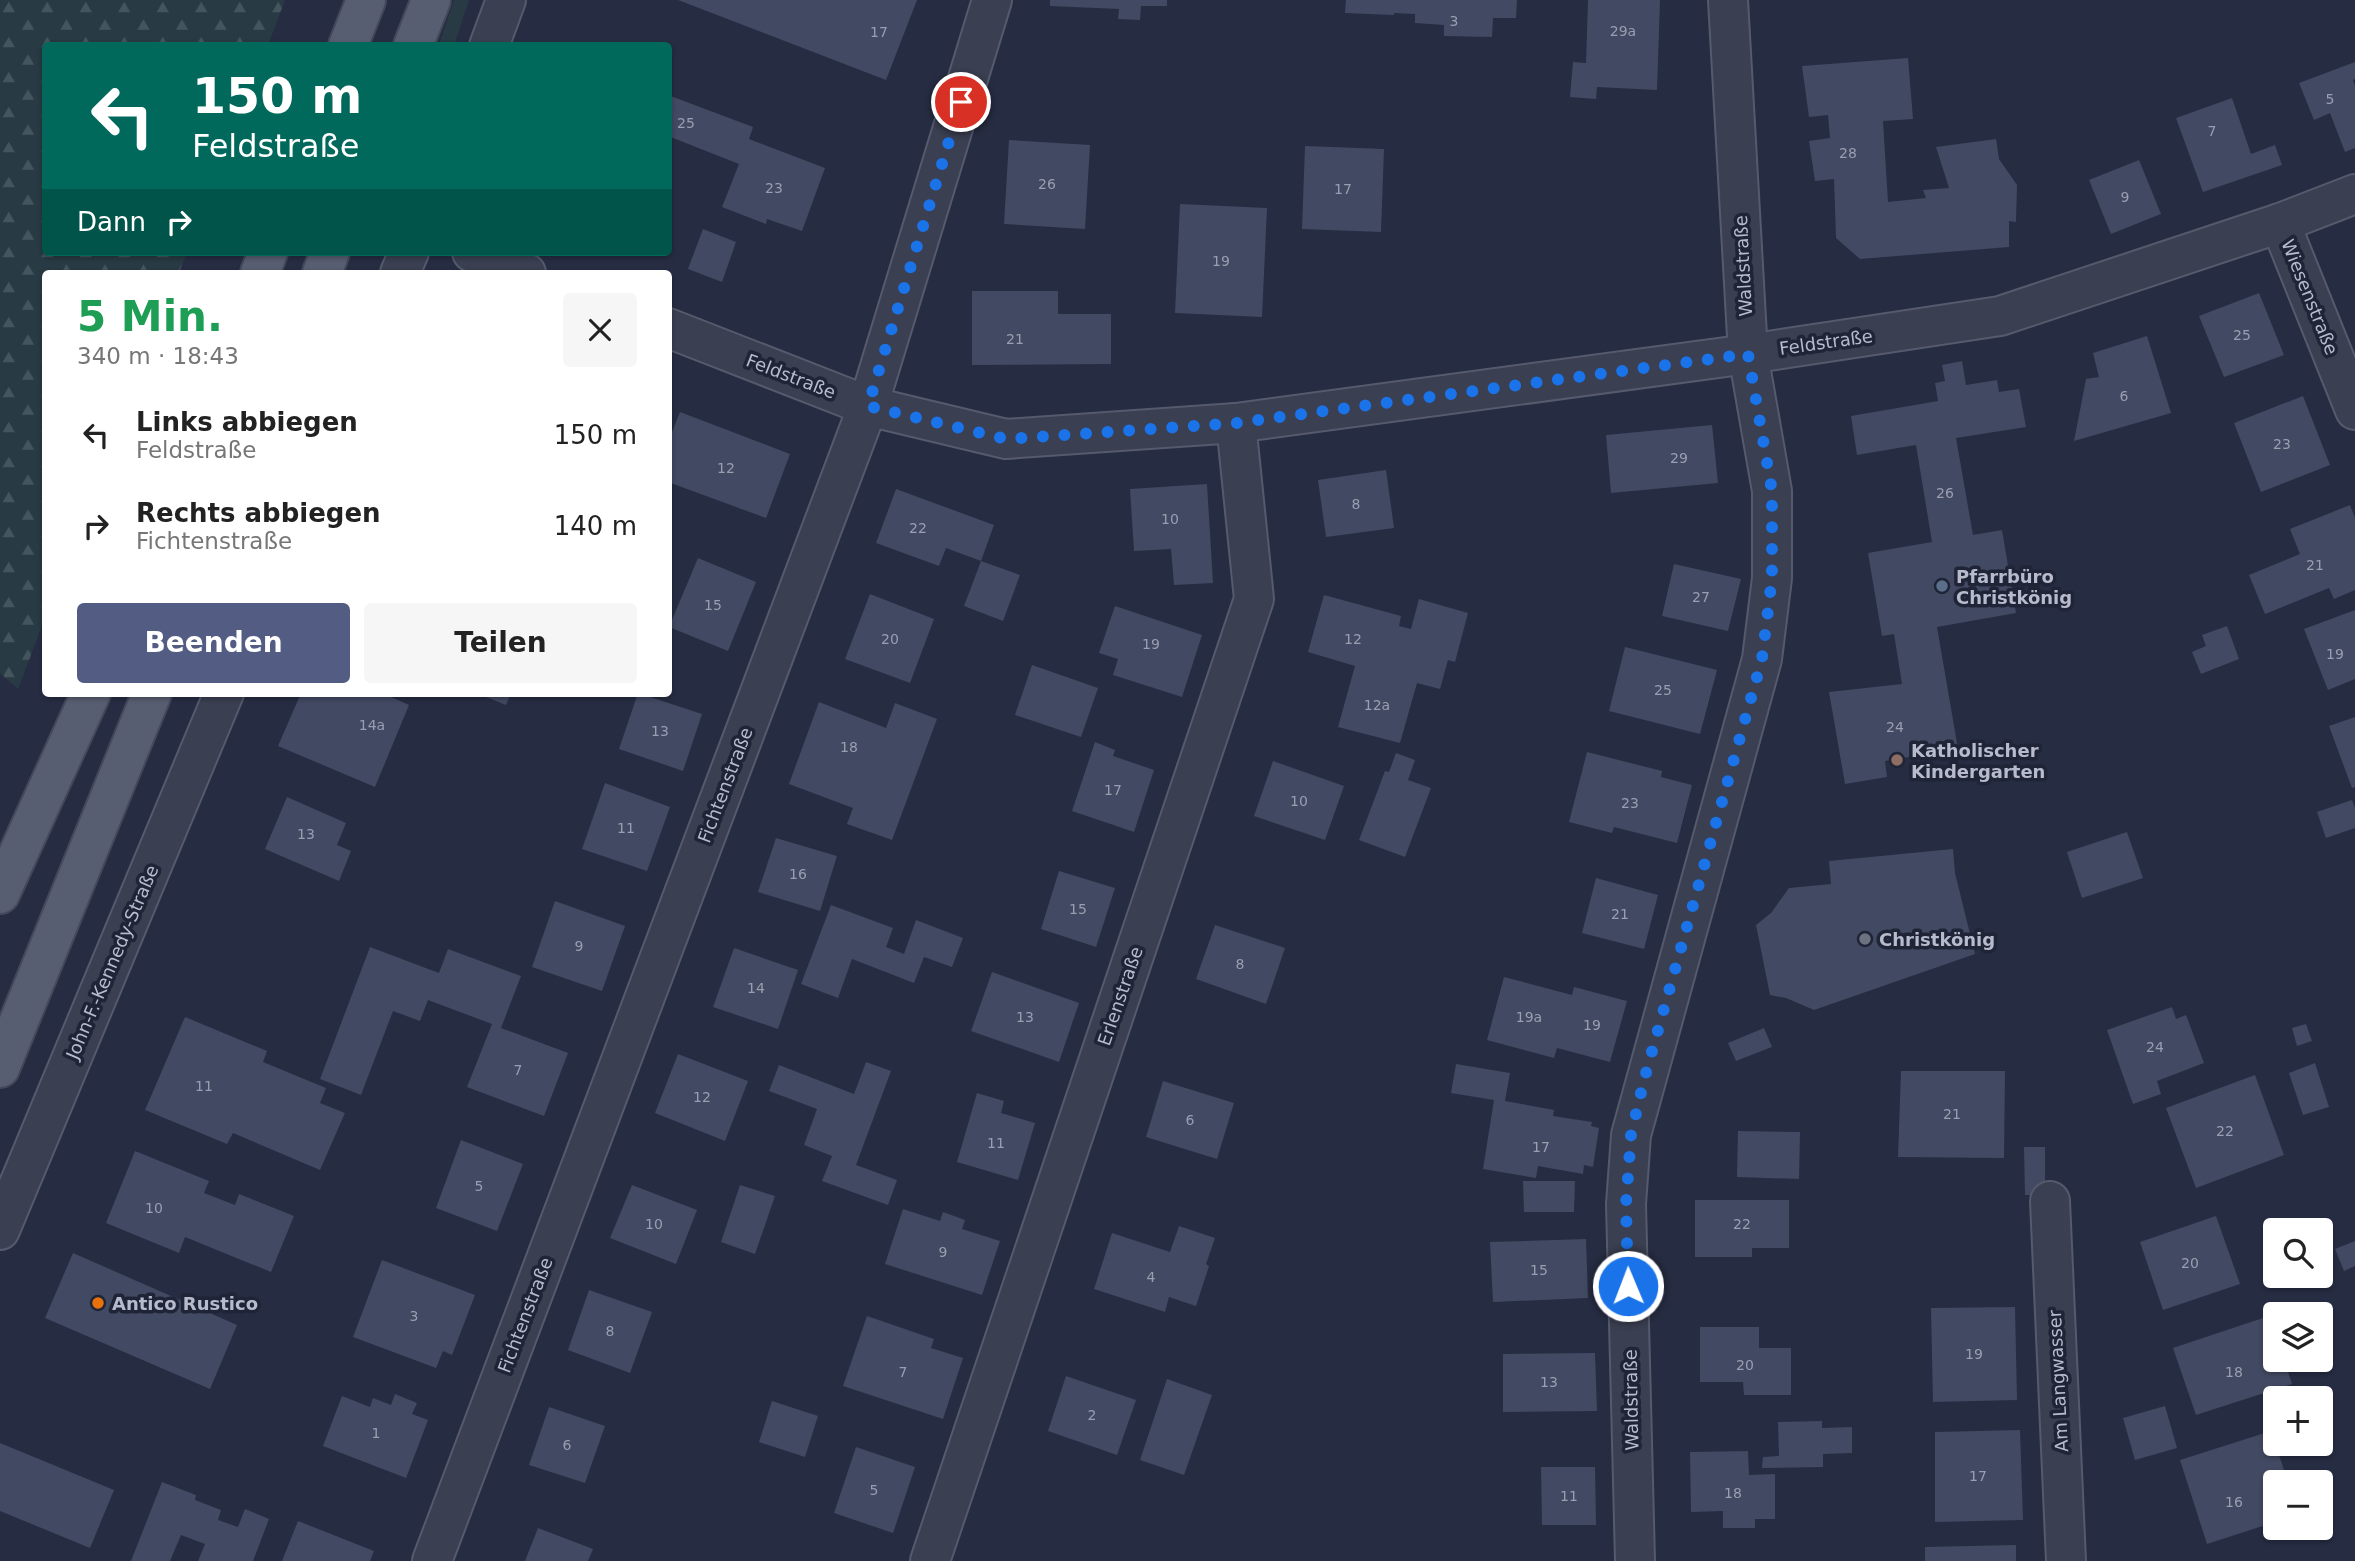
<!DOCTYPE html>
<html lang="de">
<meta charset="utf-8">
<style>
body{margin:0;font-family:"DejaVu Sans",sans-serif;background:#f6f6f6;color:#222;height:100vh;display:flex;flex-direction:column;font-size:26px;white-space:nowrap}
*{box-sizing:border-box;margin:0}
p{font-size:23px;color:#767676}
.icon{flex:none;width:38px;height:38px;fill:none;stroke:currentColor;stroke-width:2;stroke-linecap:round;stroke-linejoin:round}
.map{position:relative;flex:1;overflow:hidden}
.side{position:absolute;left:42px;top:270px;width:630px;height:427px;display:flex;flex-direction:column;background:#fff;border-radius:7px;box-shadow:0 2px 5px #0004}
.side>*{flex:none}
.top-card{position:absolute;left:42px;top:42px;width:630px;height:214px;border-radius:7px;box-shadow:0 2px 5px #0004;background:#00695c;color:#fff;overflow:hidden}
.fabs{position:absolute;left:2263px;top:1218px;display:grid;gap:14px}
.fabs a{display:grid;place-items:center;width:70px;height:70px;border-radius:7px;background:#fff;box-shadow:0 2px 5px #0004;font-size:35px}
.pin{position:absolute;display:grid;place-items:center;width:60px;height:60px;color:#fff;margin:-30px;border:4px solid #fff;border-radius:50%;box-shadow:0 2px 7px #0007}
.me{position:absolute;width:77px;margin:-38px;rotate:359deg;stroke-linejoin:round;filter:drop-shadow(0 0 5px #0008)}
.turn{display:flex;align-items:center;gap:24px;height:147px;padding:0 35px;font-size:32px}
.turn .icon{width:91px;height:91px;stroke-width:2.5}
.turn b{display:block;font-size:49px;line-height:60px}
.then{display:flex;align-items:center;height:66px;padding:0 35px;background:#0003;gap:14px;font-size:26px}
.round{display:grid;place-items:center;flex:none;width:74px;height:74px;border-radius:7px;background:#f6f6f6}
.headline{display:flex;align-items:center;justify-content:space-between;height:119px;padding:0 35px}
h1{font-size:42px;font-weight:700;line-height:52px;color:#1e9e55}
.button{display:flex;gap:14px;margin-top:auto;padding:14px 35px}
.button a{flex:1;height:80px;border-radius:7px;background:#535c83;color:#fff;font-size:28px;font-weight:700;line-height:80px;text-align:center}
.button a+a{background:#f6f6f6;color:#222}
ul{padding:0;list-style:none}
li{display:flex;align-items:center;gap:21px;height:91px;padding:0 35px}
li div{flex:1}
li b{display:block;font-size:26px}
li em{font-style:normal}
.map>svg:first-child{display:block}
</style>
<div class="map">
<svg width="2355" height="1561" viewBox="0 0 2355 1561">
<defs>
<pattern id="forest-firs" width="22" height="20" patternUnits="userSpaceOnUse" patternTransform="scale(1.75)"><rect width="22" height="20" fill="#283a43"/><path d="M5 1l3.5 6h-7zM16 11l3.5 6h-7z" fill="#45555d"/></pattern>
</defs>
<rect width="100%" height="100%" fill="#262c42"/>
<!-- green -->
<polygon fill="#283a43" points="454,0 469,0 454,45 439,45"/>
<!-- forest -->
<polygon fill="url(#forest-firs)" points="0,0 285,0 268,45 46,46 46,252 187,252 179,273 46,273 45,618 18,689 0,673"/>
<!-- building -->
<g fill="#424962">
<polygon points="678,0 917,0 886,80"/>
<polygon points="1050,0 1167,0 1167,6 1141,6 1140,20 1118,19 1119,9 1050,6"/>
<polygon points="1346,0 1517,0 1516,18 1493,18 1492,37 1444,36 1444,25 1415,23 1415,14 1394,13 1394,15 1345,13"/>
<polygon points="1588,0 1660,0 1657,90 1597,87 1596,99 1570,97 1573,62 1586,63"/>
<polygon points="1908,58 1913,119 1883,121 1888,202 1926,198 1923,190 1949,188 1936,147 1996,139 1999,159 2017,185 2016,222 2009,221 2009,247 1860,259 1836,238 1834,179 1815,181 1809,141 1830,138 1828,115 1809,117 1802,66"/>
<polygon points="2355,62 2355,79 2353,80 2355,86 2355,148 2345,152 2330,113 2314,120 2299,83"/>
<polygon points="668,95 753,127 749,139 825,168 802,231 767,219 766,224 722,207 739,164 668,136"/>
<polygon points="2232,98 2251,154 2275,145 2282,165 2203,192 2176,118"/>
<polygon points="1009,140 1090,145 1085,229 1004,224"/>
<polygon points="1305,146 1384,149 1381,232 1302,229"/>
<polygon points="2139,160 2161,214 2111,234 2089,180"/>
<polygon points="1180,204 1267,208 1262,317 1175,313"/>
<polygon points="703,229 736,242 722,282 688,269"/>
<polygon points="972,291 1058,291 1058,314 1111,314 1111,364 972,365"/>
<polygon points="2259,293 2284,355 2224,377 2199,316"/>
<polygon points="2147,336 2171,413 2074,441 2086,379 2099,377 2093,353"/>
<polygon points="1962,361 1966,385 1997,380 1999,392 2019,389 2026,427 1956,438 1973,535 2002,530 2016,613 1937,627 1958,749 1885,761 1887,777 1845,784 1829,692 1902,684 1894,634 1882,636 1868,553 1932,542 1916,445 1857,455 1851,416 1938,401 1935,383 1945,381 1942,365"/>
<polygon points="2303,396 2330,465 2261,492 2234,423"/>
<polygon points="680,412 790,454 766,518 668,482 668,442"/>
<polygon points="1712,425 1718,483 1611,493 1606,435"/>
<polygon points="1386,470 1394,528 1326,537 1318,480"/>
<polygon points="1207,484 1213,583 1174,585 1171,549 1134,551 1130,489"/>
<polygon points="896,489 994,525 981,561 946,548 939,566 876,543"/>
<polygon points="2350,505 2355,518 2355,590 2334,599 2329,588 2265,614 2249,575 2300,554 2290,529"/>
<polygon points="698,558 756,582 728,651 669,627"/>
<polygon points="981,561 1020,575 1003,621 964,606"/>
<polygon points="1674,564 1741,579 1728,631 1662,616"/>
<polygon points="870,594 934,619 910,683 845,659"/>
<polygon points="1324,595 1401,616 1399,626 1411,629 1419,599 1468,613 1455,662 1448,660 1440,689 1417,683 1400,743 1338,727 1355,666 1308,652"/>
<polygon points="1115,606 1202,635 1182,697 1113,675 1118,659 1099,653"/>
<polygon points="2355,610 2355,679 2328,690 2304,629"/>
<polygon points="2227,626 2239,659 2201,674 2192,652 2206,646 2202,635"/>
<polygon points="1625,647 1717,670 1700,734 1609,711"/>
<polygon points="1032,665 1098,688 1081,737 1015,715"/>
<polygon points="301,693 382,693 409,705 375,787 278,746"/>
<polygon points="476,693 511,693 506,705"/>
<polygon points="638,693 702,714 683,771 619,749"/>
<polygon points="819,702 886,728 895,703 937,719 892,840 847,824 853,808 789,784"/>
<polygon points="2355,717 2355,787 2352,788 2329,726"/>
<polygon points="1095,742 1115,750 1113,756 1154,770 1134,832 1072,811"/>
<polygon points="1587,752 1662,771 1661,777 1692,785 1677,843 1614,827 1612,833 1569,822"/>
<polygon points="1396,753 1415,760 1408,780 1431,788 1405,857 1359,840 1385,771 1389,772"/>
<polygon points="1273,761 1344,786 1325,840 1254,816"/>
<polygon points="605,783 670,807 647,871 582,849"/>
<polygon points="287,797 346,823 337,845 351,851 339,881 265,849"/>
<polygon points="2352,800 2355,808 2355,828 2326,838 2317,812"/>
<polygon points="2127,832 2143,878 2082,898 2067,852"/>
<polygon points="776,838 837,856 820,911 758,892"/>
<polygon points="1953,849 1955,873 1975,954 1814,1010 1786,998 1770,995 1756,925 1771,913 1789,888 1831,884 1829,861"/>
<polygon points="1059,871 1115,888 1096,947 1041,929"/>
<polygon points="1596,878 1658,895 1644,949 1582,933"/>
<polygon points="555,901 625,926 602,991 532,967"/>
<polygon points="831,905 893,928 886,947 904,954 916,920 963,938 952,967 924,957 914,983 852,959 838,998 801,984"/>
<polygon points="1215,925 1285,948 1266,1004 1196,979"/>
<polygon points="370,947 439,973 448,949 521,976 501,1028 568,1053 544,1116 467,1087 492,1024 428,1000 420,1021 393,1011 361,1095 320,1079"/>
<polygon points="734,948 798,970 778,1029 713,1007"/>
<polygon points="992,972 1079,1003 1059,1062 971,1031"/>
<polygon points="1504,977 1572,995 1574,987 1627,1001 1610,1062 1557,1048 1554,1058 1487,1040"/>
<polygon points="2172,1007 2176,1019 2186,1015 2204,1063 2157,1081 2161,1094 2133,1104 2107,1030"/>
<polygon points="185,1017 267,1051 263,1062 326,1088 320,1103 345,1113 320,1170 233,1133 227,1144 145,1110"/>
<polygon points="2306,1024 2312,1041 2297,1046 2292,1028"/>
<polygon points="1764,1028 1772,1047 1736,1061 1728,1043"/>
<polygon points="678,1054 748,1081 725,1141 655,1113"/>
<polygon points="866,1062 891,1071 856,1165 897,1180 888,1205 822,1181 832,1156 804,1145 817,1109 769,1091 779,1065 854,1094"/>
<polygon points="2315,1063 2329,1107 2303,1115 2289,1073"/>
<polygon points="1456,1064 1510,1073 1505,1101 1554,1110 1553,1116 1592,1122 1591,1126 1599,1128 1593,1167 1584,1165 1583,1174 1538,1166 1536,1178 1483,1169 1494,1100 1451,1093"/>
<polygon points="1901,1071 2005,1071 2004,1158 1898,1157"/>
<polygon points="2255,1075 2284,1155 2196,1188 2166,1108"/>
<polygon points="1163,1081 1234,1103 1217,1159 1146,1137"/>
<polygon points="977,1093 1004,1101 1001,1113 1035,1123 1018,1180 957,1162"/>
<polygon points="1738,1131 1800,1132 1799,1179 1737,1177"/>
<polygon points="461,1140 523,1164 497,1231 436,1208"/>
<polygon points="2024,1147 2045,1147 2045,1195 2025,1195"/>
<polygon points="135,1151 209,1181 204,1193 235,1205 239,1194 294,1216 271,1272 185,1237 179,1253 106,1223"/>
<polygon points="1523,1181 1575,1181 1574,1212 1524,1212"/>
<polygon points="632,1185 697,1210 676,1264 610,1238"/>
<polygon points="740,1185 775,1196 755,1254 721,1242"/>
<polygon points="1695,1200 1789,1200 1789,1248 1752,1248 1752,1257 1695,1257"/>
<polygon points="903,1209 940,1221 943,1212 965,1220 962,1229 1000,1241 982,1295 885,1264"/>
<polygon points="2216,1216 2240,1284 2163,1310 2140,1242"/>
<polygon points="1179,1226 1215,1238 1206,1264 1209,1266 1196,1306 1169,1297 1165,1312 1094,1289 1112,1233 1170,1252"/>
<polygon points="1586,1239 1588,1298 1493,1302 1490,1242"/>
<polygon points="2355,1241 2355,1266 2344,1271 2335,1249"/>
<polygon points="73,1253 237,1325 210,1389 45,1318"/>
<polygon points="382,1260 475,1295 452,1355 443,1351 436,1368 353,1337"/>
<polygon points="589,1290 652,1312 630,1373 568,1350"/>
<polygon points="2015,1307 2017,1400 1933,1402 1931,1308"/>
<polygon points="867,1316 934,1339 931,1348 963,1358 943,1419 843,1386"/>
<polygon points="2269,1316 2275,1333 2275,1360 2284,1360 2292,1384 2196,1415 2173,1348"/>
<polygon points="1700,1327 1759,1327 1759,1348 1791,1348 1791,1395 1744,1395 1743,1382 1700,1382"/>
<polygon points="1595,1353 1597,1411 1503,1412 1503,1354"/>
<polygon points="1066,1376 1136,1400 1117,1455 1048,1431"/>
<polygon points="1167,1379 1212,1395 1184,1475 1140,1460"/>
<polygon points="395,1394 417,1403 412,1414 428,1420 406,1478 323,1446 342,1396 370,1407 373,1398 391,1405"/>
<polygon points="772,1401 818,1416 805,1457 759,1442"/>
<polygon points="2165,1406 2177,1448 2135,1460 2123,1418"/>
<polygon points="549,1407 605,1426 585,1483 529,1465"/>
<polygon points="1822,1421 1822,1428 1852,1427 1852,1453 1823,1454 1823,1467 1762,1468 1763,1457 1779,1456 1778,1422"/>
<polygon points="2020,1430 2023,1520 1935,1522 1935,1432"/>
<polygon points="2271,1431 2288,1482 2275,1482 2275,1522 2207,1544 2180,1460"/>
<polygon points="0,1443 114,1490 90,1548 0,1511"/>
<polygon points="856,1447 915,1467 893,1533 834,1513"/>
<polygon points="1748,1451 1749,1475 1775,1474 1775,1519 1755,1519 1755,1528 1723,1528 1723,1511 1691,1512 1690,1452"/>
<polygon points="1541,1467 1595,1467 1596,1525 1542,1525"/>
<polygon points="162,1482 196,1495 195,1500 221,1510 218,1520 238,1527 245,1509 269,1519 253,1561 198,1561 205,1544 181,1535 170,1561 131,1561"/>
<polygon points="298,1521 374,1551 370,1561 282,1561"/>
<polygon points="538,1528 593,1549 588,1561 525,1561"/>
<polygon points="2016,1545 2016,1561 1925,1561 1925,1547"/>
</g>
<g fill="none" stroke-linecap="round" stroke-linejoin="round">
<defs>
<g id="minor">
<polyline points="489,46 506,0"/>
<polyline points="2280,223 2355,410"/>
<polyline points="472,252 526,273"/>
<polyline points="400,273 409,252"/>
<polyline points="668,328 868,406 1006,439 1236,423 1748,354 2000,316 2280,223 2355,194"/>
<polyline points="2050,1201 2066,1561"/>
<polyline points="0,1230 224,693"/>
<polyline points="432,1561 868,406 992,0"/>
<polyline points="930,1561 1254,599 1236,423"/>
<polyline points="1635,1561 1626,1204 1631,1135 1762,659 1772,578 1772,491 1748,354 1728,0"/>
</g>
<g id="major">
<polyline points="348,46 366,0"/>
<polyline points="413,46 431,0"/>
<polyline points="260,273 268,252"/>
<polyline points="322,273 330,252"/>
<polyline points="0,894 91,693"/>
<polyline points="0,1068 152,693"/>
</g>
</defs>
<!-- minor casing -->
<use href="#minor" stroke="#555a6c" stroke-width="42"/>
<!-- major casing -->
<use href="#major" stroke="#44485b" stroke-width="42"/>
<!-- minor -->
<use href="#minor" stroke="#3a3f51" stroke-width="38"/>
<!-- major -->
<use href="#major" stroke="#585e71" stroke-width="38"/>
</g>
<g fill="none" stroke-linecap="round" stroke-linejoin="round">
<!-- route -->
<polyline stroke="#1a73e8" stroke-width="12" stroke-dasharray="0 21.6" points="961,102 868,406 1006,439 1236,423 1748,354 1772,491 1772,578 1762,659 1644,1080 1631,1135 1626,1204 1628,1286"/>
</g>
<!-- markers -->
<circle fill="#5c6f8a" stroke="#1f2437" stroke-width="2.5" cx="1942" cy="586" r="7"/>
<circle fill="#8d6e63" stroke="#1f2437" stroke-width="2.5" cx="1897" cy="760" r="7"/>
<circle fill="#6b7280" stroke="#1f2437" stroke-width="2.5" cx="1865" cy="939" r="7"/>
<circle fill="#e8710a" stroke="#1f2437" stroke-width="2.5" cx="98" cy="1303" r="7"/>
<g text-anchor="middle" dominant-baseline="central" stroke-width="7" stroke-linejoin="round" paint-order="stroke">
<!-- number labels -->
<g font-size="14" fill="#9a9eb1">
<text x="1454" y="21">3</text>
<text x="1623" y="31">29a</text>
<text x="879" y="32">17</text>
<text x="2330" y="99">5</text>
<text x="686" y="123">25</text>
<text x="2212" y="131">7</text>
<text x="1848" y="153">28</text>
<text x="1047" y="184">26</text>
<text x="774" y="188">23</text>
<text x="1343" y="189">17</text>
<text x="2125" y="197">9</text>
<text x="1221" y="261">19</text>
<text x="2242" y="335">25</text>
<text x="1015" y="339">21</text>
<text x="2124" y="396">6</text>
<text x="2282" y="444">23</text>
<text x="1679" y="458">29</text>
<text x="726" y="468">12</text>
<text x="1945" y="493">26</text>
<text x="1356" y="504">8</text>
<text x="1170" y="519">10</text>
<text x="918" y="528">22</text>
<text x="2315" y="565">21</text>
<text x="1701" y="597">27</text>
<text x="713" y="605">15</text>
<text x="890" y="639">20</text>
<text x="1353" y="639">12</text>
<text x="1151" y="644">19</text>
<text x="2335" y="654">19</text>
<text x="1663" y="690">25</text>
<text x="1377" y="705">12a</text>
<text x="372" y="725">14a</text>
<text x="1895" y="727">24</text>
<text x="660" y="731">13</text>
<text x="849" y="747">18</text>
<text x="1113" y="790">17</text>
<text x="1299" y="801">10</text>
<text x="1630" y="803">23</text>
<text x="626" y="828">11</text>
<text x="306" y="834">13</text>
<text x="798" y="874">16</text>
<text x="1078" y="909">15</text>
<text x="1620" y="914">21</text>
<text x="579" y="946">9</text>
<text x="1240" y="964">8</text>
<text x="756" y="988">14</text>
<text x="1025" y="1017">13</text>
<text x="1529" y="1017">19a</text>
<text x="1592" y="1025">19</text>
<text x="2155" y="1047">24</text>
<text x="518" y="1070">7</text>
<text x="204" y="1086">11</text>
<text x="702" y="1097">12</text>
<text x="1952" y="1114">21</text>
<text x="1190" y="1120">6</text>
<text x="2225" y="1131">22</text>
<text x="996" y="1143">11</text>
<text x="1541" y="1147">17</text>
<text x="479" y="1186">5</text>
<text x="154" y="1208">10</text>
<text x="654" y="1224">10</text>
<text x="1742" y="1224">22</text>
<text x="943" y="1252">9</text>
<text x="2190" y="1263">20</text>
<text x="1539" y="1270">15</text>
<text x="1151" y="1277">4</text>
<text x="414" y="1316">3</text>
<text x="610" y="1331">8</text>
<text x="1974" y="1354">19</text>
<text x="1745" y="1365">20</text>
<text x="903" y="1372">7</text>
<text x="2234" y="1372">18</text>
<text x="1549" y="1382">13</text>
<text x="1092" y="1415">2</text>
<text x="376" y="1433">1</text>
<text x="567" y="1445">6</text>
<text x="1978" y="1476">17</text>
<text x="874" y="1490">5</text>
<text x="1733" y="1493">18</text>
<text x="1569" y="1496">11</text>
<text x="2234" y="1502">16</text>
</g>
<!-- street labels -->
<g font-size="18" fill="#b7bbcb" stroke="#1f2437">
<text transform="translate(1743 266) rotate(-93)">Waldstraße</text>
<text transform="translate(2310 297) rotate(68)">Wiesenstraße</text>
<text transform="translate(1826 342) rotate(-8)">Feldstraße</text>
<text transform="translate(791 376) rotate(21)">Feldstraße</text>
<text transform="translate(725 785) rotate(-69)">Fichtenstraße</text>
<text transform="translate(112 962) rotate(-67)">John-F.-Kennedy-Straße</text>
<text transform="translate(1120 996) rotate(-71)">Erlenstraße</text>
<text transform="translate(525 1315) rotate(-69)">Fichtenstraße</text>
<text transform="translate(2058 1381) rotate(-93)">Am Langwasser</text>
<text transform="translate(1631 1400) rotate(-91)">Waldstraße</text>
</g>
<!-- poi labels -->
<g font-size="18" font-weight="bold" fill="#b7bbcb" stroke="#1f2437" text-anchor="start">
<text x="1956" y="576">Pfarrbüro<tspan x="1956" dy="21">Christkönig</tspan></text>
<text x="1911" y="750">Katholischer<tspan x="1911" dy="21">Kindergarten</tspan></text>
<text x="1879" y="939">Christkönig</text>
<text x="112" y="1303">Antico Rustico</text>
</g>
</g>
</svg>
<div class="fabs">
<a><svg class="icon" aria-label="search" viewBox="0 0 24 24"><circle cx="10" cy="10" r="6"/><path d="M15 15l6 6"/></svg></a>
<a><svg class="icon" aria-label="layers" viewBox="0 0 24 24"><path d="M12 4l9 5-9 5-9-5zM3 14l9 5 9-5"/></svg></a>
<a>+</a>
<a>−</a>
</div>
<div class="pin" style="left:961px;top:102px;background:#d93025"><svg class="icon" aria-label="arrive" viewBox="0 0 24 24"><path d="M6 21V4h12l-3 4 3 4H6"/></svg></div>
<svg class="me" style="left:1628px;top:1286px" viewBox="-20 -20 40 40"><circle r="17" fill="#1a73e8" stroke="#fff" stroke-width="3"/><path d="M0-11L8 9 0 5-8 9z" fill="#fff"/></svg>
<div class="top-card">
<div class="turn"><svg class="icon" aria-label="left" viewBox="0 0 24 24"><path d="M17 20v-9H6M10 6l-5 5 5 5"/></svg><div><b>150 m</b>Feldstraße</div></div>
<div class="then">Dann<svg class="icon" aria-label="right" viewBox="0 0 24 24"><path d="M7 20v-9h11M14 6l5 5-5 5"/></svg></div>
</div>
<section class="side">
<div class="headline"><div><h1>5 Min.</h1><p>340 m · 18:43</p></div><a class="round"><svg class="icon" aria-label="close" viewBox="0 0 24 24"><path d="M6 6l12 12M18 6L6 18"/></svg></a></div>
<ul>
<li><svg class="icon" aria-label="left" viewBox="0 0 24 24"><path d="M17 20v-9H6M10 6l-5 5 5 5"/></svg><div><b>Links abbiegen</b><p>Feldstraße</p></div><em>150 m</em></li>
<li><svg class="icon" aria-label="right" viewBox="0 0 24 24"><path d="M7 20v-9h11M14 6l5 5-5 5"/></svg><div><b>Rechts abbiegen</b><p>Fichtenstraße</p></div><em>140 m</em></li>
</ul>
<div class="button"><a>Beenden</a><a>Teilen</a></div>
</section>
</div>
